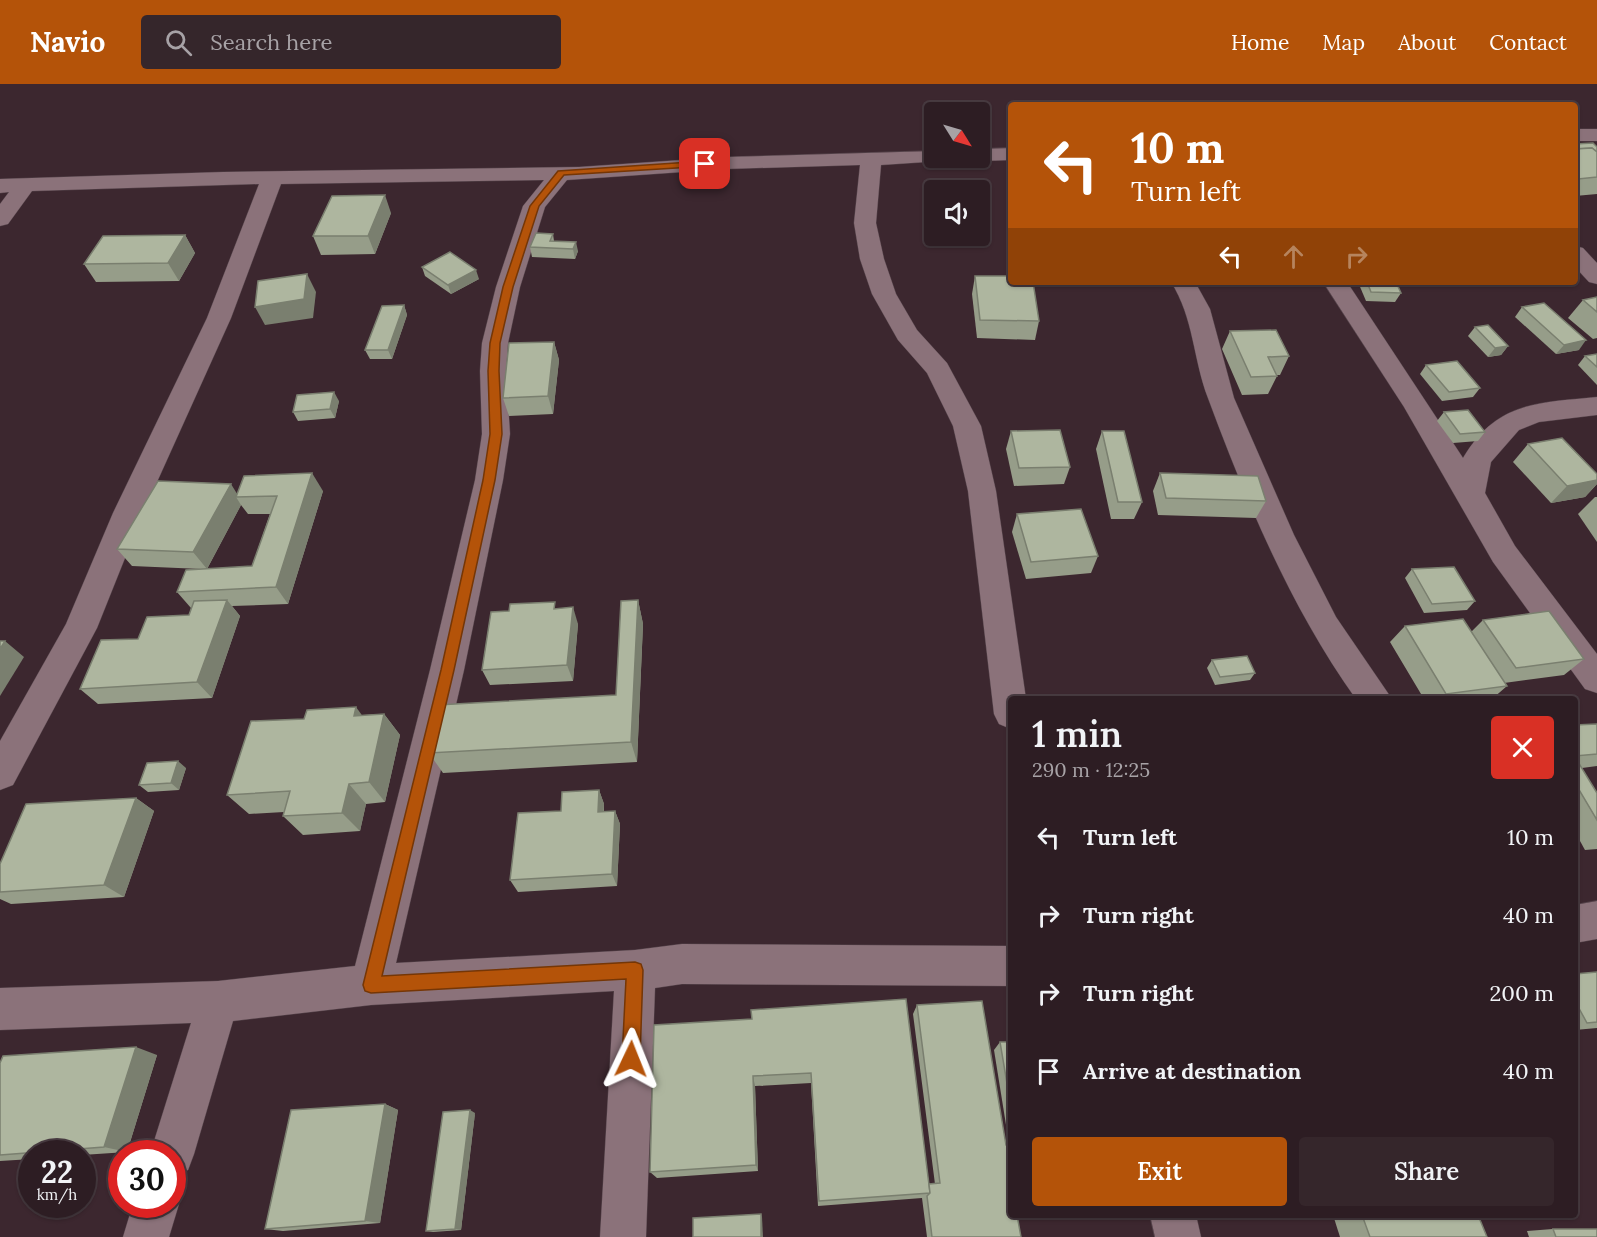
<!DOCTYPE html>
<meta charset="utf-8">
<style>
body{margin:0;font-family:Lora,serif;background:#35262b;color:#f1f3f6;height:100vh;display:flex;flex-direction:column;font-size:22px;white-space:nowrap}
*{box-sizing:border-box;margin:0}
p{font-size:20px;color:#a7a2a6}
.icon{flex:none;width:33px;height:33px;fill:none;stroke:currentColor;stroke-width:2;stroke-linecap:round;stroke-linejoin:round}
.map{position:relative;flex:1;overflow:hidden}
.drawer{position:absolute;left:1008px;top:612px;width:570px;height:522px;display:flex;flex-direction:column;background:#2d1d23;border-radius:6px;box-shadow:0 2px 4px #0004,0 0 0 2px #483b41}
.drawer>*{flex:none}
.hud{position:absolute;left:1008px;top:18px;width:570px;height:183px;border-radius:6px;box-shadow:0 2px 4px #0004,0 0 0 2px #483b41;background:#b45309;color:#fff;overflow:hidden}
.needle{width:39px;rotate:127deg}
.fabs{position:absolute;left:924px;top:18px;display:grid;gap:12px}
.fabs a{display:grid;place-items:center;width:66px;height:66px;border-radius:6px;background:#2d1d23;box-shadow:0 2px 4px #0004,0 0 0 2px #483b41;font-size:30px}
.speed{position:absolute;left:18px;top:1056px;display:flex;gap:12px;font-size:30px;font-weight:700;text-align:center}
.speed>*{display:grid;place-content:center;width:78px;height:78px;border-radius:50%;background:#2d1d23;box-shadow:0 2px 4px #0004,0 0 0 2px #483b41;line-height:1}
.speed small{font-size:15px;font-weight:400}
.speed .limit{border:9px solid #d22;background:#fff;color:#111}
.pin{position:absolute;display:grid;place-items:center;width:51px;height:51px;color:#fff;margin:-26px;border-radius:12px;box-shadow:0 3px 9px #0006}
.me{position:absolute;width:66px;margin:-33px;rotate:2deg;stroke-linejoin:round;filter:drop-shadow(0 0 4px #0008)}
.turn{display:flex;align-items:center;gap:21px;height:126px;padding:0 24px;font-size:27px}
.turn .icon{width:78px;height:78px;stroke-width:2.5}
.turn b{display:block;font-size:42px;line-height:51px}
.lanes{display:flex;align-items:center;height:57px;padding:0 24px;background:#0003;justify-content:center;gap:30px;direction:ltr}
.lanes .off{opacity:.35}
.round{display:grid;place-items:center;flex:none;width:63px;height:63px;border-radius:6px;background:#35262b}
.headline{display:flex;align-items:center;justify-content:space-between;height:102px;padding:0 24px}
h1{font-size:36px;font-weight:600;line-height:45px}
.button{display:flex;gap:12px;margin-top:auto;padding:12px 24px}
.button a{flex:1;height:69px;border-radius:6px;background:#b45309;color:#fff;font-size:24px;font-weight:600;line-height:69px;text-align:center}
.button a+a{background:#35262b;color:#f1f3f6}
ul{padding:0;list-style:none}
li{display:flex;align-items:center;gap:18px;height:78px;padding:0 24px}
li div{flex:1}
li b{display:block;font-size:22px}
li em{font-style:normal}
header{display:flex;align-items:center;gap:36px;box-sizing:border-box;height:84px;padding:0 30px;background:#b45309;color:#fff}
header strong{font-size:28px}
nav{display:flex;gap:33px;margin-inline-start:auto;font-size:21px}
.search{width:420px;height:54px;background:#35262b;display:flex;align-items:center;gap:15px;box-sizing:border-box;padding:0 21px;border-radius:6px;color:#a7a2a6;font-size:22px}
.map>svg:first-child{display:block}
</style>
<header>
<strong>Navio</strong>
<div class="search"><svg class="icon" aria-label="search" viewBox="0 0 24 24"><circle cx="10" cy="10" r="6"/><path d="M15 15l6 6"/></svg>Search here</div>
<nav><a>Home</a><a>Map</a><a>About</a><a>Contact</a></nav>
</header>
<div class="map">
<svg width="1597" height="1153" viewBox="0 0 1597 1153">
<rect width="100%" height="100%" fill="#3c272f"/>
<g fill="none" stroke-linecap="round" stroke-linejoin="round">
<defs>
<g id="street">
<rect x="1575" y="45" width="22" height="12"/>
<polygon points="1011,64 1011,76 980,77 971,74 980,74 980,65"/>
<polygon points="934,67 934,74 944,74 941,77 881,81 876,139 884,175 896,210 917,246 947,279 981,342 996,407 1026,615 1011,615 1011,645 999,640 994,630 968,407 953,342 927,289 898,256 872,210 860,175 854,139 860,81 726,85 567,96 545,123 520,203 508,259 506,287 510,350 503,396 464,586 396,879 635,866 682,860 1011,862 1011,902 682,900 655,904 646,1153 600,1153 614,907 371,921 233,937 194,1070 188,1086 172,1092 172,1070 150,1070 191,939 0,946 0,904 218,897 355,882 430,586 475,396 482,350 480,287 482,259 496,203 523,122 544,96 281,100 231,234 143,429 97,544 13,701 0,706 0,657 66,540 113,429 207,234 259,100 32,107 8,140 0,142 0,120 9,108 0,109 0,95 223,88 579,83 726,73"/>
<polygon points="1575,162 1583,164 1597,179 1597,200 1589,198 1575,183"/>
<path d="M1171 198H1195L1210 225 1234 314 1294 451 1336 533 1392 615H1356C1291 524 1247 419 1208 314 1193 275 1194 234 1171 198Z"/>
<path d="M1323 198H1347L1463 374C1497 317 1538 319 1597 313V331L1539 338 1519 346 1491 378 1485 409 1515 462 1597 570V609L1585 605 1493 478 1404 323Z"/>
<polygon points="1597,817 1597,855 1575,859 1575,821"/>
<polygon points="172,1104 179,1120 169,1153 123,1153 133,1120 172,1120"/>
<polygon points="1150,1131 1196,1131 1201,1153 1155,1153"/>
</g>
</defs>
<!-- street casing -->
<use href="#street" stroke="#54434a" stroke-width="1"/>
<!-- street -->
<use href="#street" fill="#8b727a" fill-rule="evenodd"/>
</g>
<!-- wall -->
<g fill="#969d89" fill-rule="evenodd">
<polygon points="1575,60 1597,63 1597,110 1575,112"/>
<polygon points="391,129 375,170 321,171 313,152"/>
<polygon points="553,150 554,157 578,167 575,175 532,173 530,163"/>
<polygon points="185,151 195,169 179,197 96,198 84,180"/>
<polygon points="422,183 479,195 451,210 425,192"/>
<polygon points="975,192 1039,237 1035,256 977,254 972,210"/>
<polygon points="1358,198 1396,198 1401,209 1395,218 1366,217"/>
<polygon points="1420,198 1444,198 1420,199"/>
<polygon points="1597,213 1597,254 1593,255 1568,234 1583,216"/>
<polygon points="404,221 407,231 392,275 370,275 365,266"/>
<polygon points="1522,223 1579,266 1556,270 1515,233"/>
<polygon points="1475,243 1508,262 1501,271 1488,273 1468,252"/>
<polygon points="1230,247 1289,272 1280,291 1276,291 1277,292 1268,310 1242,311 1222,265"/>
<polygon points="554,258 559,276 553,330 509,332 503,314"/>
<polygon points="1597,270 1597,301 1578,281 1585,272"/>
<polygon points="1426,281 1480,304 1473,313 1442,317 1420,290"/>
<polygon points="339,317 335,334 298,337 293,328"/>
<polygon points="1444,328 1485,348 1478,357 1453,359 1437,337"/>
<polygon points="1011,347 1070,383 1064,400 1014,402 1006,365"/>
<polygon points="1102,347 1142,418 1134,435 1111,435 1096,365"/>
<polygon points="1528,360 1597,390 1597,400 1585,413 1551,419 1513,378"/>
<polygon points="1160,389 1266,417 1256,434 1158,431 1153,407"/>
<path d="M323 407 288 520 232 522 240 532 212 614 98 620 80 605 138 555 189 531 191 524 177 508 201 485 132 482 117 465 237 410ZM241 421 248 430H270L252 482 207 485Z"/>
<polygon points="1595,413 1597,413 1597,458 1578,430"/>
<polygon points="1017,430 1098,472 1091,489 1026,495 1012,448"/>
<polygon points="1412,485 1475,517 1467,526 1424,529 1405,494"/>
<polygon points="638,516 643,540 637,678 443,689 429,669 616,611"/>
<polygon points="557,525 578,540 573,597 490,601 482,586"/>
<polygon points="1483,536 1584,575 1564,591 1504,599 1507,602 1492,615 1424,615 1390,558 1405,542 1471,548"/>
<polygon points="1212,576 1255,589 1250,596 1215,601 1207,584"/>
<polygon points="384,630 400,651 385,718 366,720 360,747 303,751 283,732 284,728 249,730 227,711 362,631"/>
<polygon points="1597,640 1597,682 1582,684 1575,699 1575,641"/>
<polygon points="186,684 179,706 148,708 139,701"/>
<polygon points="1575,699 1597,736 1597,765 1585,766 1575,748"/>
<polygon points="599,706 604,720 604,728 615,727 620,740 617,802 518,808 510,796 561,727"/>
<polygon points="136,714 154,727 124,813 11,820 0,815 0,780"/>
<polygon points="1597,888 1597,944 1575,946 1575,890"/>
<polygon points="917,921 1021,1153 927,1153 922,1114 818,1122 811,999 755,1002 758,1087 657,1094 650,1088 752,935 751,926 929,1100 935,1100 913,930"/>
<polygon points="1000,958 1011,958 1011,1047 1007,1047 994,966"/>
<polygon points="157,971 127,1068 82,1071 82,1070 32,1070 32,1075 0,1077 0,979"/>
<polygon points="385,1020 398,1026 380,1139 283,1147 265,1145"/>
<polygon points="475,1029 461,1146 433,1148 426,1147"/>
<polygon points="1333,1131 1478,1131 1487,1153 1340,1153"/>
<polygon points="1553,1145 1597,1153 1529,1153 1527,1147"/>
</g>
<!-- shaded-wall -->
<g fill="#7a7f6f">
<polygon points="385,111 391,129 375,170 368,152"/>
<polygon points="185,151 195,169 179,197 168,179"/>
<polygon points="576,158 578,167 575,175 573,165"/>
<polygon points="476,186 479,195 451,210 448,201"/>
<polygon points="307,190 316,208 313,234 265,241 255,223"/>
<polygon points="404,221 407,231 392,275 388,266"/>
<polygon points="1586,256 1579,266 1556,270 1564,261"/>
<polygon points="554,258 559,276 553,330 548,312"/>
<polygon points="1508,262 1501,271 1488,273 1495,264"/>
<polygon points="334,308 339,317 335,334 330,325"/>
<polygon points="312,389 323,407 288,520 276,503"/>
<polygon points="1597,396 1597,400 1585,413 1551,419 1567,402"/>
<polygon points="231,400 239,413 236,413 241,421 207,485 193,468"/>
<polygon points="227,516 240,532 212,614 197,598"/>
<polygon points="638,516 643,540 637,678 631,658"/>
<polygon points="573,523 578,540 573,597 567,581"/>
<polygon points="5,557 24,573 0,612 0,565"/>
<polygon points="356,623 372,645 354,632"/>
<polygon points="384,630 400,651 385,718 369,698"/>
<polygon points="178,677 186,684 179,706 171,699"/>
<polygon points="349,700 366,720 360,747 342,729"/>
<polygon points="599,706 604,720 603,741 598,728"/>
<polygon points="136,714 154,727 124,813 104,801"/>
<polygon points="615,727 620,740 617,802 612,790"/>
<polygon points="136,963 157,971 127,1068 104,1063"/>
<polygon points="753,992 755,1002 758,1087 756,1081"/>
<polygon points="385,1020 398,1026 380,1139 365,1137"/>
<polygon points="470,1026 475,1029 461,1146 455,1145"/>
<polygon points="761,1130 762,1133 763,1153 761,1153"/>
</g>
<!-- building -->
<g fill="#aeb69f" stroke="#7a7f6f" stroke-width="1.5">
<polygon points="1593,59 1597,63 1597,68 1592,64 1575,65 1575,60"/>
<polygon points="1592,64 1597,68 1597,93 1578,95 1575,92 1575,65"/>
<polygon points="385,111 368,152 313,152 332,112"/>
<polygon points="536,149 553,150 550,157 576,158 573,165 530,163"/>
<polygon points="185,151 168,179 84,180 103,152"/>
<polygon points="450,168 476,186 448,201 422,183"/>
<polygon points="307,190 304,215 255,223 258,197"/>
<polygon points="975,192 1011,192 1011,198 1033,198 1039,237 980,236"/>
<polygon points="1367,198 1396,198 1401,209 1371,208"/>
<polygon points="1597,213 1597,228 1583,216"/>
<polygon points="1544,219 1586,256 1564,261 1522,223"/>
<polygon points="404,221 388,266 365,266 382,222"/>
<polygon points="1488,241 1508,262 1495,264 1475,243"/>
<polygon points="1276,246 1289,272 1268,273 1277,292 1251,293 1230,247"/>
<polygon points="554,258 548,312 503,314 509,259"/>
<polygon points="1597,270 1597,283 1585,272"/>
<polygon points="1457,277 1480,304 1449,308 1426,281"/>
<polygon points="334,308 330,325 293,328 297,311"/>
<polygon points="1468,326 1485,348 1460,350 1444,328"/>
<polygon points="1060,346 1070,383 1019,384 1011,347"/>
<polygon points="1102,347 1124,347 1142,418 1118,418"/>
<polygon points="1562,354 1597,390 1597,396 1567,402 1528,360"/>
<polygon points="312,389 276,503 177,508 186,486 252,482 277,412 236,413 244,392"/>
<polygon points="1160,389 1258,392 1266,417 1166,414"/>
<polygon points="158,397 231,400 193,468 117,465"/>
<polygon points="1081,425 1098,472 1031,478 1017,430"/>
<polygon points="1454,483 1475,517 1432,520 1412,485"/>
<polygon points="227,516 197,598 80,605 101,556 138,555 147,533 189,531 194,517"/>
<polygon points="638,516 631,658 429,669 437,621 616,611 621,517"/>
<polygon points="555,518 554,525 573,523 567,581 482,586 491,528 509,527 510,520"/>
<polygon points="1549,527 1584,575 1516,584 1483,536"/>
<polygon points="1463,535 1507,602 1446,610 1405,542"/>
<polygon points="0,557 5,557 0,565"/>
<polygon points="1247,572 1255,589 1220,593 1212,576"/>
<polygon points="356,623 354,632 384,630 369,698 349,700 342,729 283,732 290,707 227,711 251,637 304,635 307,626"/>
<polygon points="1597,640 1597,670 1575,672 1575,641"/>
<polygon points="1575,673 1597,709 1597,736 1575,699"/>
<polygon points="178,677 171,699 139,701 147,679"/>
<polygon points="599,706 598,728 615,727 612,790 510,796 518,729 561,727 562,708"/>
<polygon points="136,714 104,801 0,808 0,780 26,720"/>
<polygon points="1597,888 1597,938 1587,939 1575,917 1575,890"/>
<polygon points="906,915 930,1109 819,1117 811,989 753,992 756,1081 650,1088 654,941 752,935 751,926"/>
<polygon points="982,917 1006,1061 1011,1061 1011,1131 1017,1131 1021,1153 932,1153 927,1112 930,1109 929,1100 940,1099 917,921"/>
<polygon points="1000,958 1011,958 1011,1023"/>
<polygon points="136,963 104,1063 0,1071 0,979 3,972"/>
<polygon points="385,1020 365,1137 265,1145 291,1026"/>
<polygon points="470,1026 455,1145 426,1147 443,1028"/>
<polygon points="761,1130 761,1153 693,1153 693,1134"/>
<polygon points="1362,1131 1478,1131 1487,1153 1370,1153"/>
<polygon points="1553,1145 1597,1145 1597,1153 1556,1153"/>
</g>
<!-- route -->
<polygon fill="#b45309" stroke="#753606" stroke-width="1.5" points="705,77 710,80 708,82 564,91 539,122 513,203 500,259 499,287 502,350 495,396 454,586 382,892 635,878 641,880 643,886 640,975 637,981 631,984 625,981 622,975 626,895 371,909 365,907 363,901 441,586 483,396 490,350 488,287 490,259 503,203 530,122 558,87"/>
</svg>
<div class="fabs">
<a><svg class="needle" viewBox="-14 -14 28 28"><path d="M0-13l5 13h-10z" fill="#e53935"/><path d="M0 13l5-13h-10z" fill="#a7a2a6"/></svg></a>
<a><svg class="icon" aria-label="sound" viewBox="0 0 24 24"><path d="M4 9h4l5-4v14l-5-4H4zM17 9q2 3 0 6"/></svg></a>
</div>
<div class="speed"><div>22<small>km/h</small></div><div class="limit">30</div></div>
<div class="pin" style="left:705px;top:80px;background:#d93025"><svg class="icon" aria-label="arrive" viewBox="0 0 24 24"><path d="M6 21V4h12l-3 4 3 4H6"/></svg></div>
<svg class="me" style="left:631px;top:975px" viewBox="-20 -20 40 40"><path d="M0-17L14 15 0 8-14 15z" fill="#b45309" stroke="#fff" stroke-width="4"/></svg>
<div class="hud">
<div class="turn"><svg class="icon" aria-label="left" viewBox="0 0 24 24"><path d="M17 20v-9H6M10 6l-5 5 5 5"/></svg><div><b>10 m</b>Turn left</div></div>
<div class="lanes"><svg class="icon" aria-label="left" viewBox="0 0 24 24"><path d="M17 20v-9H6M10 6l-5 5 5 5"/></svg><svg class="icon off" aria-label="ahead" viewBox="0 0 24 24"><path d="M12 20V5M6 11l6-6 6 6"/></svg><svg class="icon off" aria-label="right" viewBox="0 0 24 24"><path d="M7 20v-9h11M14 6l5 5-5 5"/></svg></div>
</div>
<section class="drawer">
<div class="headline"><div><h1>1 min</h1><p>290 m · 12:25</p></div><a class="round" style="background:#d93025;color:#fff"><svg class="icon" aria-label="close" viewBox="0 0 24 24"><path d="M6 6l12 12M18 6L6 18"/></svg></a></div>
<ul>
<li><svg class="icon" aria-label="left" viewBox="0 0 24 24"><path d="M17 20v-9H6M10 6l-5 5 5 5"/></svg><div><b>Turn left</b></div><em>10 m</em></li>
<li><svg class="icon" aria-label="right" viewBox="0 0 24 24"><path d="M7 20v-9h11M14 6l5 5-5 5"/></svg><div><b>Turn right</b></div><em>40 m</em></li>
<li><svg class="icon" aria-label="right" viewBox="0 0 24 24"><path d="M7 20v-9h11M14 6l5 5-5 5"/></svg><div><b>Turn right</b></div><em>200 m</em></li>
<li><svg class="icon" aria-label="arrive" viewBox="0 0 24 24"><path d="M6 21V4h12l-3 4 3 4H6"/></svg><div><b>Arrive at destination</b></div><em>40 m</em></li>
</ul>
<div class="button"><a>Exit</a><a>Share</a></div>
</section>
</div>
